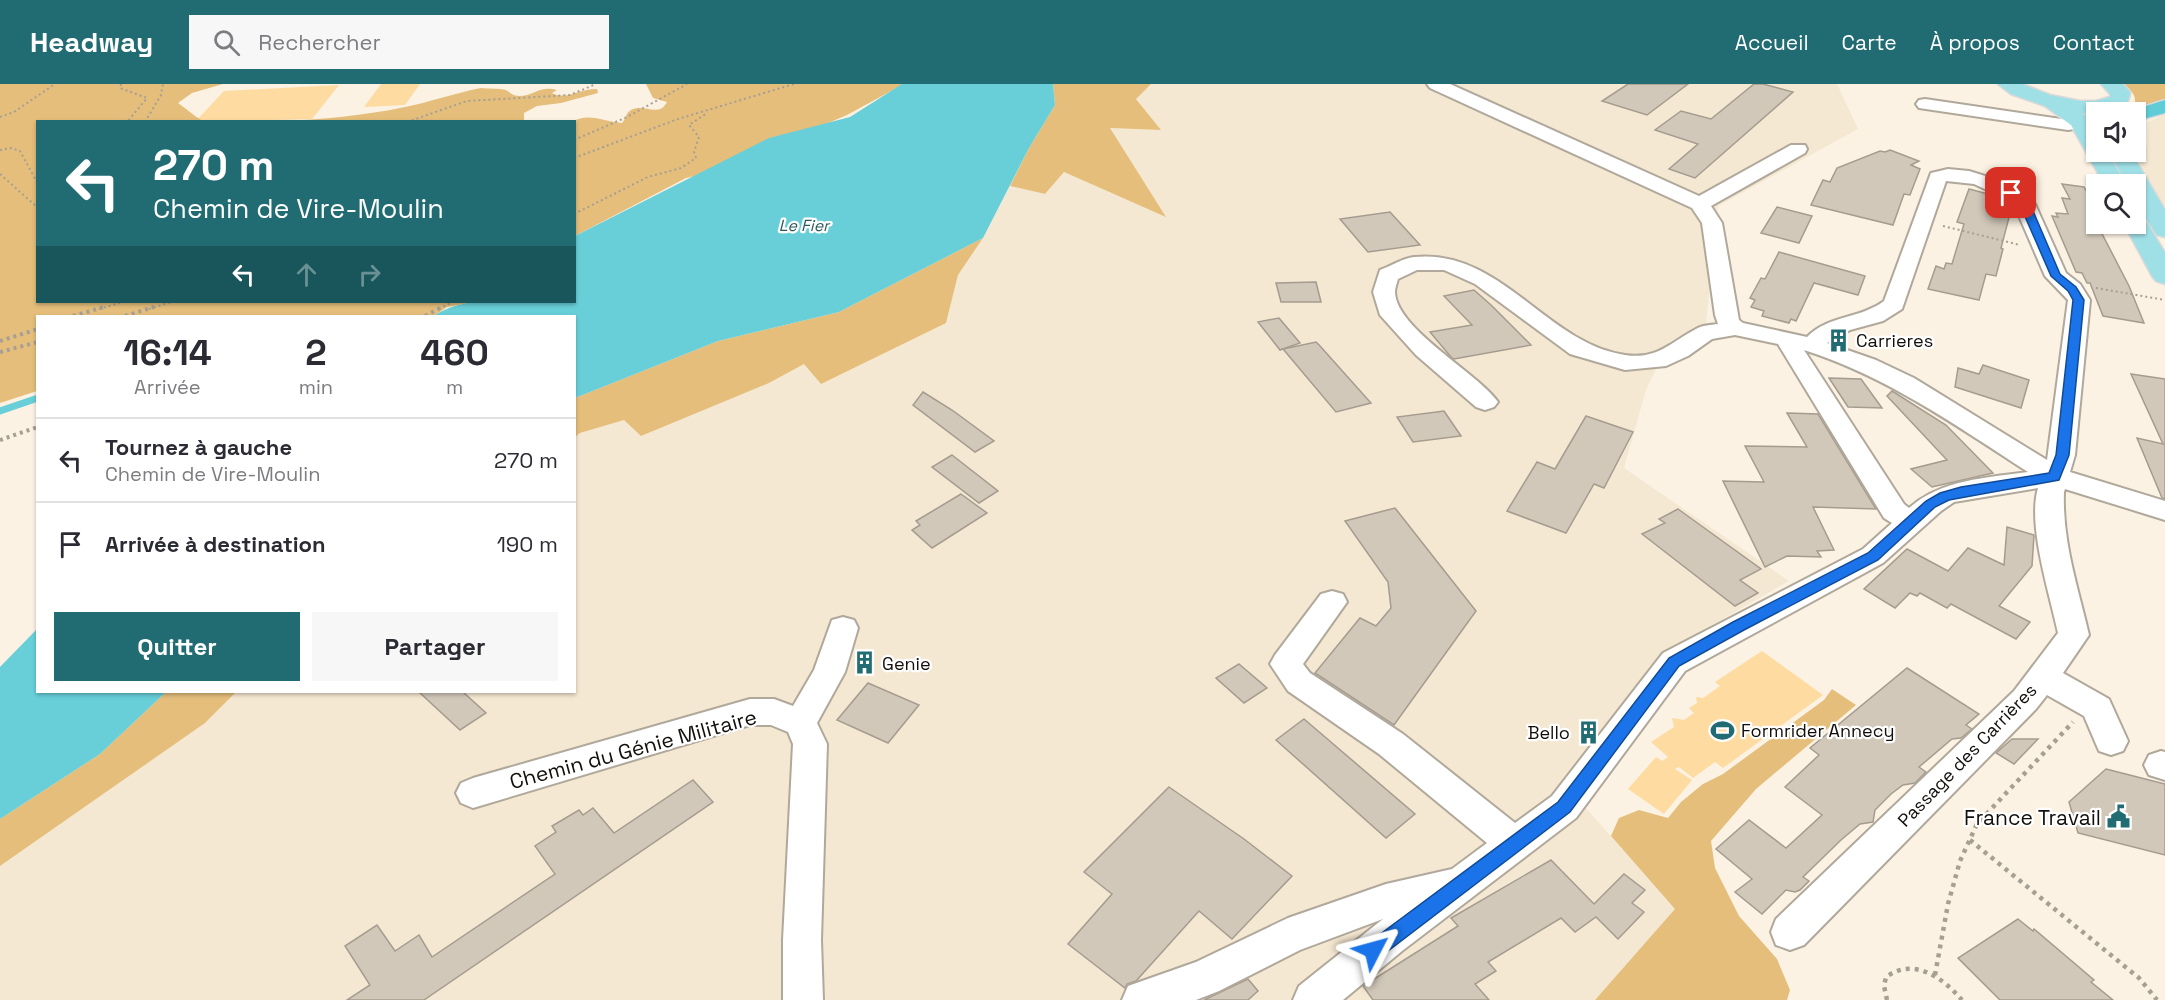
<!DOCTYPE html>
<html lang="fr">
<meta charset="utf-8">
<style>
body{margin:0;font-family:"Space Grotesk",sans-serif;background:#f7f7f7;color:#2b2b33;height:100vh;display:flex;flex-direction:column;font-size:22px;white-space:nowrap}
*{box-sizing:border-box;margin:0}
p{font-size:20px;color:#7c7c81}
.icon{flex:none;width:33px;height:33px;fill:none;stroke:currentColor;stroke-width:2;stroke-linecap:round;stroke-linejoin:round}
.map{position:relative;flex:1;overflow:hidden}
.details{position:absolute;left:36px;top:231px;width:540px;height:378px;display:flex;flex-direction:column;background:#fff;border-radius:0px;box-shadow:0 2px 4px #0004}
.details>*{flex:none}
.guide{position:absolute;left:36px;top:36px;width:540px;height:183px;border-radius:0px;box-shadow:0 2px 4px #0004;background:#206c72;color:#fff;overflow:hidden}
.controls{position:absolute;left:2086px;top:18px;display:grid;gap:12px}
.controls a{display:grid;place-items:center;width:60px;height:60px;border-radius:0px;background:#fff;box-shadow:0 2px 4px #0004;font-size:30px}
.pin{position:absolute;display:grid;place-items:center;width:51px;height:51px;color:#fff;margin:-26px;border-radius:12px;box-shadow:0 3px 9px #0006}
.me{position:absolute;width:66px;margin:-33px;rotate:51deg;stroke-linejoin:round;filter:drop-shadow(0 0 4px #0008)}
.turn{display:flex;align-items:center;gap:21px;height:126px;padding:0 18px;font-size:27px}
.turn .icon{width:78px;height:78px;stroke-width:2.5}
.turn b{display:block;font-size:42px;line-height:51px}
.lanes{display:flex;align-items:center;height:57px;padding:0 18px;background:#0003;justify-content:center;gap:30px;direction:ltr}
.lanes .off{opacity:.35}
.eta{display:flex;justify-content:space-evenly;align-items:center;height:102px;text-align:center}
.eta b{font-size:36px;font-weight:600;line-height:42px}
.action{display:flex;gap:12px;margin-top:auto;padding:12px 18px}
.action a{flex:1;height:69px;border-radius:0px;background:#206c72;color:#fff;font-size:24px;font-weight:600;line-height:69px;text-align:center}
.action a+a{background:#f7f7f7;color:#2b2b33}
ul{padding:0;list-style:none}
li{display:flex;align-items:center;gap:18px;height:84px;padding:0 18px;border-top:2px solid #e1e1e2}
li div{flex:1}
li b{display:block;font-size:22px}
li em{font-style:normal}
header{display:flex;align-items:center;gap:36px;box-sizing:border-box;height:84px;padding:0 30px;background:#206c72;color:#fff}
header strong{font-size:28px}
nav{display:flex;gap:33px;margin-inline-start:auto;font-size:21px}
.search{width:420px;height:54px;background:#f7f7f7;display:flex;align-items:center;gap:15px;box-sizing:border-box;padding:0 21px;border-radius:0px;color:#7c7c81;font-size:22px}
.map>svg:first-child{display:block}
</style>
<header>
<strong>Headway</strong>
<div class="search"><svg class="icon" aria-label="search" viewBox="0 0 24 24"><circle cx="10" cy="10" r="6"/><path d="M15 15l6 6"/></svg>Rechercher</div>
<nav><a>Accueil</a><a>Carte</a><a>À propos</a><a>Contact</a></nav>
</header>
<div class="map">
<svg width="2165" height="916" viewBox="0 0 2165 916">
<rect width="100%" height="100%" fill="#fbf2e3"/>
<!-- built -->
<g fill="#f5e8d2">
<polygon points="1151,0 1837,0 1858,45 1718,122 1706,240 1669,258 1646,306 1624,384 1789,497 1667,567 1568,704 1676,825 1595,916 0,916 0,782 205,639 236,608 574,608 575,353 580,349 624,336 708,323 769,299 804,280 946,239 958,191 983,154 1010,102 1045,110 1064,88 1165,132 1110,44 1160,46 1136,14"/>
<polygon points="2165,30 2165,133 2137,86 2147,62 2148,38"/>
</g>
<!-- green -->
<g fill="#fedba0">
<polygon points="381,0 420,0 405,21 364,23"/>
<polygon points="339,1 312,35 195,38 224,7"/>
<polygon points="1762,567 1823,611 1723,684 1715,678 1693,694 1679,683 1675,685 1692,696 1664,730 1628,705 1656,673 1662,677 1668,673 1651,658 1674,643 1672,634 1684,636 1694,629 1689,624 1697,619 1696,613 1703,614 1720,602 1715,598"/>
</g>
<!-- forest -->
<g fill="#e5be7b">
<path d="M0 0H223L192 9 178 19C187 25 194 32 203 37L38 38V218H474L447 223 434 232H38L37 307 0 319Z"/>
<path d="M646 0H904L847 31 710 89 686 94 575 152 574 38H572C589 28 604 38 622 39 626 34 626 29 631 26 643 19 659 34 667 18L653 14Z"/>
<polygon points="1053,0 1151,0 1136,15 1161,46 1110,44 1166,133 1064,88 1045,110 1010,102 1029,64 1055,21"/>
<path d="M2124 0H2165V16L2132 28H2115L2130 24 2135 19C2136 10 2130 6 2124 0Z"/>
<path d="M481 4C488 5 499 4 506 6 511 9 512 12 519 12 534 12 539 1 557 6L552 9C565 17 582 4 597 5L598 9 561 19 537 22 524 29V37H526H276C319 36 362 32 405 23 430 18 455 9 481 4Z"/>
<polygon points="983,154 958,191 946,239 821,300 804,280 769,299 641,352 624,336 580,349 575,353 575,314 718,257 839,228"/>
<polygon points="1832,605 1856,621 1756,705 1711,757 1715,784 1739,832 1777,875 1790,906 1787,916 1595,916 1675,825 1611,752 1619,734 1639,726 1668,734 1681,718 1703,700 1723,690 1824,616"/>
<polygon points="166,608 236,608 205,639 0,782 0,735 100,670"/>
</g>
<!-- water -->
<g fill="#68cfd9">
<path d="M902 0H1053L1055 21 1029 64 983 154 839 228 718 257 575 314 574 232H434C467 208 534 218 574 218L575 152 769 54 850 33Z"/>
<polygon points="37,545 38,608 166,608 100,670 0,735 0,583"/>
</g>
<g fill="none" stroke-linecap="round" stroke-linejoin="round">
<!-- stream -->
<polyline stroke="#68cfd9" stroke-width="7" points="0,327 38,314"/>
</g>
<!-- building -->
<g fill="#d1c8ba" stroke="#a59c8f" stroke-width="1.5">
<polygon points="1628,0 1688,0 1647,31 1602,17"/>
<polygon points="1754,0 1763,0 1793,8 1695,94 1669,85 1698,60 1655,46 1681,27 1711,35"/>
<polygon points="1890,66 1919,77 1911,81 1920,85 1910,111 1904,110 1893,141 1811,121 1823,96 1830,98 1837,84 1880,67 1885,68"/>
<polygon points="2062,100 2084,103 2090,113 2093,113 2097,122 2097,140 2129,202 2144,239 2103,232 2090,199 2087,199 2082,189 2076,188 2052,132 2058,133 2056,129 2068,130 2062,114 2070,115"/>
<polygon points="1969,105 1992,111 2000,115 1999,119 2012,122 2001,164 2003,165 1996,192 1986,190 1979,216 1928,205 1936,182 1944,185 1946,179 1952,180 1964,140 1957,138"/>
<polygon points="1777,123 1812,132 1799,159 1761,149"/>
<polygon points="1390,128 1420,161 1368,168 1340,135"/>
<polygon points="1779,168 1865,192 1858,211 1814,199 1796,237 1791,235 1789,239 1762,232 1764,227 1751,223 1755,216 1750,214 1761,194 1765,195"/>
<polygon points="1316,198 1321,218 1281,218 1276,199"/>
<polygon points="1474,206 1491,221 1531,261 1454,275 1451,273 1430,248 1472,241 1444,212"/>
<polygon points="1279,234 1300,259 1280,266 1258,238"/>
<polygon points="1316,258 1320,262 1371,319 1336,328 1283,265"/>
<polygon points="1983,281 2029,296 2021,324 1955,303 1958,284 1979,290"/>
<polygon points="2131,290 2165,295 2165,415 2162,414 2137,354 2163,360"/>
<polygon points="1829,294 1861,295 1882,324 1848,323"/>
<polygon points="1892,307 1946,341 1993,389 1932,403 1911,385 1947,376 1887,312"/>
<polygon points="923,308 952,326 994,357 975,368 913,321"/>
<polygon points="1444,327 1461,352 1413,358 1397,333"/>
<polygon points="1787,329 1818,330 1876,425 1813,423 1834,466 1817,467 1821,473 1787,472 1765,483 1723,397 1764,398 1745,362 1807,363"/>
<polygon points="1586,332 1633,348 1604,404 1594,400 1566,449 1507,427 1537,378 1555,385"/>
<polygon points="952,371 998,407 979,419 932,383"/>
<polygon points="961,410 987,429 932,464 912,446 920,441 916,437"/>
<polygon points="1395,424 1476,527 1394,641 1315,589 1360,534 1376,542 1391,524 1388,498 1345,437"/>
<polygon points="1678,425 1761,485 1740,496 1758,509 1735,522 1642,450 1665,439 1659,435"/>
<polygon points="2007,443 2034,451 2032,482 1999,522 2030,538 2016,555 1951,520 1947,524 1920,509 1917,512 1910,509 1895,524 1864,505 1907,465 1948,487 1968,464 2004,481"/>
<polygon points="1239,580 1267,604 1244,619 1216,594"/>
<polygon points="1907,584 1979,630 1966,641 1972,645 1961,654 1952,655 1919,683 1926,688 1915,699 1903,701 1891,710 1875,726 1873,738 1860,740 1841,756 1803,793 1809,797 1800,806 1795,808 1786,806 1762,830 1735,808 1752,795 1716,765 1749,736 1786,764 1822,731 1785,703 1819,671 1810,664"/>
<polygon points="868,599 919,621 888,659 837,636"/>
<polygon points="419,608 463,608 486,629 460,646"/>
<polygon points="1304,635 1415,730 1386,754 1276,656"/>
<polygon points="2012,655 2038,655 2014,680 1996,669"/>
<polygon points="2106,685 2165,700 2165,771 2078,749 2069,718"/>
<polygon points="693,696 713,718 424,916 347,916 370,901 345,862 377,841 395,867 419,851 432,873 555,790 535,762 556,748 552,742 579,726 583,731 593,724 614,749"/>
<polygon points="1169,703 1244,755 1292,792 1232,855 1199,827 1136,897 1127,900 1125,904 1068,860 1112,810 1084,788"/>
<polygon points="1551,776 1594,820 1624,790 1645,806 1632,819 1644,828 1618,855 1596,833 1575,848 1561,834 1488,878 1496,887 1475,900 1489,916 1373,916 1363,902 1458,842 1451,834"/>
<polygon points="2018,835 2033,847 2034,845 2094,896 2091,898 2113,916 2000,916 1958,874"/>
<polygon points="1248,895 1258,907 1248,916 1204,916"/>
</g>
<g fill="none" stroke-linecap="round" stroke-linejoin="round">
<defs>
<g id="minor">
<path d="M1427 0H1450L1699 112 1791 61H1805L1807 65 1805 69 1711 122 1722 139 1739 236 1743 239 1807 253C1828 231 1860 235 1884 217L1931 89 1948 85 1969 87 1998 96 2027 110 2035 120 2066 189 2080 200 2090 216 2075 371 2070 388 2165 417V436L2065 405 2064 408C2062 457 2078 504 2089 551L2063 589 2109 615 2128 657 2123 667 2111 671 2099 667 2084 632 2047 611 2036 625 1804 861 1790 866 1776 861 1771 848 1776 835 2014 607 2058 549C2050 511 2027 441 2038 404L1954 418 1941 427 1883 479 1685 587 1576 734 1402 867 1343 916H1293L1299 902 1383 835 1300 866 1219 907 1196 916H1122L1128 902 1196 878 1288 834 1386 800 1452 785 1487 759 1379 670 1288 607 1270 580 1275 571 1321 510 1332 507 1343 510 1347 518 1303 580 1310 589 1403 650 1515 739 1552 712 1663 569 1863 465 1892 439 1884 434 1778 260 1735 251 1712 255 1688 272 1666 282 1625 286 1570 270 1475 200 1444 186H1417L1398 195C1397 199 1395 204 1395 208 1396 245 1478 289 1498 318L1494 323 1485 326 1476 323 1416 271 1380 231 1373 208 1380 186C1391 182 1403 174 1414 173 1501 164 1545 259 1625 271 1657 276 1671 258 1696 245 1702 241 1711 241 1718 240L1715 231 1702 139 1692 124 1430 4ZM1946 97 1974 100 2013 118 2045 192 2068 216 2047 376 1914 294 1876 276 1827 259 1850 246 1883 237 1902 225ZM1804 266C1888 293 1955 341 2028 388 1986 394 1942 395 1909 424L1904 420Z"/>
<polygon points="1925,15 2068,36 2074,37 2077,41 2074,45 2068,46 1919,24 1916,20 1919,16"/>
<polygon points="843,533 854,536 858,544 845,588 817,639 827,660 821,856 823,916 783,916 783,856 793,660 788,648 771,641 750,641 473,724 461,719 456,709 461,699 473,694 750,615 774,615 793,622 814,586 832,536"/>
<polygon points="2161,667 2165,668 2165,696 2149,691 2144,681 2149,671"/>
</g>
<g id="major">
<path d="M1998 0H2022L2050 11 2080 17H2096L2110 13V10L2101 0H2123L2130 8C2130 30 2098 30 2082 29 2095 39 2097 52 2097 68H2107L2126 100H2104L2071 41 2045 22 2011 10Z"/>
<path d="M2109 68H2131L2165 126V153L2157 151C2145 134 2136 121 2136 100H2127Z"/>
<polygon points="2136,132 2144,134 2165,169 2165,200 2156,197 2152,192 2124,140 2136,140"/>
</g>
<polygon id="highway" points="2165,16 2165,29 2136,37 2136,28 2127,28"/>
</defs>
<!-- minor casing -->
<use href="#minor" stroke="#b0a89a" stroke-width="4"/>
<!-- major casing -->
<use href="#major" stroke="#d9d9d8" stroke-width="3"/>
<!-- highway casing -->
<use href="#highway" stroke="#d9d9d8" stroke-width="3"/>
<!-- path-far2 -->
<g stroke="#a69f94" stroke-width="2" stroke-dasharray="2 3" stroke-linecap="butt">
<polyline points="121,0 120,4 147,14 127,38"/>
<polyline points="0,33 14,28 55,0"/>
<polyline points="145,38 161,11 163,0"/>
<polyline points="407,38 467,17 570,11 596,0"/>
<polyline points="574,56 627,33 687,0"/>
<polyline points="0,66 11,64 20,67 38,100"/>
<polyline points="574,74 678,35 794,0"/>
<polyline points="0,90 38,124"/>
<polyline points="574,130 648,93 681,84 696,74 694,68 699,53 689,41 707,29"/>
<polyline points="1943,142 2020,161"/>
<polyline points="2096,204 2165,216"/>
<polyline points="99,225 123,218"/>
<polyline points="149,225 171,218"/>
<polyline points="439,225 452,218"/>
</g>
<!-- path-far1 -->
<g stroke="#a69f94" stroke-width="4" stroke-dasharray="3 4" stroke-linecap="butt">
<polyline points="73,232 104,223"/>
<polyline points="125,232 154,223"/>
<polyline points="425,232 442,223"/>
<polyline points="0,257 38,245"/>
<polyline points="0,268 38,258"/>
<polyline points="0,356 38,343"/>
</g>
<!-- path -->
<g stroke="#a69f94" stroke-width="4.5" stroke-dasharray="4 5" stroke-linecap="butt">
<polyline points="1970,756 2139,894 2157,916"/>
<polyline points="1935,891 1948,820 1960,777 1977,740 2073,638"/>
<path d="M1887 916 1884 902 1886 893C1914 873 1942 893 1962 916"/>
</g>
<!-- minor -->
<use href="#minor" fill="#fff" fill-rule="evenodd"/>
<!-- major -->
<use href="#major" fill="#9fe0e7" fill-rule="evenodd"/>
<!-- highway -->
<use href="#highway" fill="#5fccd7" fill-rule="evenodd"/>
</g>
<!-- route -->
<polygon fill="#1a73e8" stroke="#114b97" stroke-width="1.5" points="2011,106 2030,120 2060,190 2076,203 2084,216 2069,371 2059,396 1949,416 1935,423 1878,476 1744,546 1679,582 1570,728 1380,873 1373,875 1367,873 1364,866 1367,860 1558,718 1669,574 1733,538 1868,469 1926,417 1940,409 1961,403 2049,389 2056,371 2073,216 2068,207 2051,192 2020,121 2007,109"/>
<!-- icons -->
<defs>
<symbol id="building-bare" viewBox="-9 -9 18 18"><path d="M-4-6H4V6H1V3H-1V6H-4ZM-2.5-4.3h1.7v1.8h-1.7ZM.8-4.3h1.7v1.8H.8ZM-2.5-1h1.7V.8h-1.7ZM.8-1h1.7V.8H.8Z" fill="#206c72" stroke="#fff" stroke-width="2.5" paint-order="stroke"/></symbol>
<symbol id="stadium-bare" viewBox="-9 -9 18 18"><path d="M0-5a6.5 5 0 1 0 0 10a6.5 5 0 1 0 0-10ZM-3.5-1.8h7v3.6h-7Z" fill="#206c72" stroke="#fff" stroke-width="2.5" paint-order="stroke"/></symbol>
<symbol id="civic-bare" viewBox="-9 -9 18 18"><path d="M-.6-6.5H3V-4.5H.6V-3L4-1V1h2V6H-6V1h2V-1L-.6-3ZM-1.2 2.5V6h2.4V2.5Z" fill="#206c72" stroke="#fff" stroke-width="2.5" paint-order="stroke"/></symbol>
</defs>
<g fill-rule="evenodd">
<use href="#building-bare" x="1822" y="240" width="33" height="33"/>
<use href="#building-bare" x="848" y="562" width="33" height="33"/>
<use href="#stadium-bare" x="1706" y="630" width="33" height="33"/>
<use href="#building-bare" x="1572" y="632" width="33" height="33"/>
<use href="#civic-bare" x="2102" y="716" width="33" height="33"/>
</g>
<g text-anchor="middle" dominant-baseline="central" stroke-width="4.5" stroke-linejoin="round" paint-order="stroke">
<!-- far-water labels -->
<g font-size="16" font-style="italic" fill="#2b585d" stroke="#fff">
<text x="804" y="141">Le Fier</text>
</g>
<!-- poi labels -->
<g font-size="18" fill="#120f0b" stroke="#fff" text-anchor="start">
<text x="1856" y="256">Carrieres</text>
<text x="882" y="579">Genie</text>
<text x="1741" y="646">Formrider Annecy</text>
<text x="1570" y="648" text-anchor="end">Bello</text>
</g>
<!-- street labels -->
<g font-size="18" fill="#120f0b" stroke="#fff">
<text transform="translate(1967 671) rotate(-46)">Passage des Carrières</text>
</g>
<!-- near-street labels -->
<g font-size="21" fill="#120f0b" stroke="#fff">
<text transform="translate(633 665) rotate(-15)">Chemin du Génie Militaire</text>
</g>
<!-- near-poi labels -->
<g font-size="21" fill="#120f0b" stroke="#fff" text-anchor="end">
<text x="2101" y="733">France Travail</text>
</g>
</g>
</svg>
<div class="controls">
<a><svg class="icon" aria-label="sound" viewBox="0 0 24 24"><path d="M4 9h4l5-4v14l-5-4H4zM17 9q2 3 0 6"/></svg></a>
<a><svg class="icon" aria-label="search" viewBox="0 0 24 24"><circle cx="10" cy="10" r="6"/><path d="M15 15l6 6"/></svg></a>
</div>
<div class="pin" style="left:2011px;top:109px;background:#d93025"><svg class="icon" aria-label="arrive" viewBox="0 0 24 24"><path d="M6 21V4h12l-3 4 3 4H6"/></svg></div>
<svg class="me" style="left:1373px;top:866px" viewBox="-20 -20 40 40"><path d="M0-17L14 15 0 8-14 15z" fill="#1a73e8" stroke="#fff" stroke-width="4"/></svg>
<div class="guide">
<div class="turn"><svg class="icon" aria-label="left" viewBox="0 0 24 24"><path d="M17 20v-9H6M10 6l-5 5 5 5"/></svg><div><b>270 m</b>Chemin de Vire-Moulin</div></div>
<div class="lanes"><svg class="icon" aria-label="left" viewBox="0 0 24 24"><path d="M17 20v-9H6M10 6l-5 5 5 5"/></svg><svg class="icon off" aria-label="ahead" viewBox="0 0 24 24"><path d="M12 20V5M6 11l6-6 6 6"/></svg><svg class="icon off" aria-label="right" viewBox="0 0 24 24"><path d="M7 20v-9h11M14 6l5 5-5 5"/></svg></div>
</div>
<section class="details">
<div class="eta">
<div><b>16:14</b><p>Arrivée</p></div>
<div><b>2</b><p>min</p></div>
<div><b>460</b><p>m</p></div>
</div>
<ul>
<li><svg class="icon" aria-label="left" viewBox="0 0 24 24"><path d="M17 20v-9H6M10 6l-5 5 5 5"/></svg><div><b>Tournez à gauche</b><p>Chemin de Vire-Moulin</p></div><em>270 m</em></li>
<li><svg class="icon" aria-label="arrive" viewBox="0 0 24 24"><path d="M6 21V4h12l-3 4 3 4H6"/></svg><div><b>Arrivée à destination</b></div><em>190 m</em></li>
</ul>
<div class="action"><a>Quitter</a><a>Partager</a></div>
</section>
</div>
